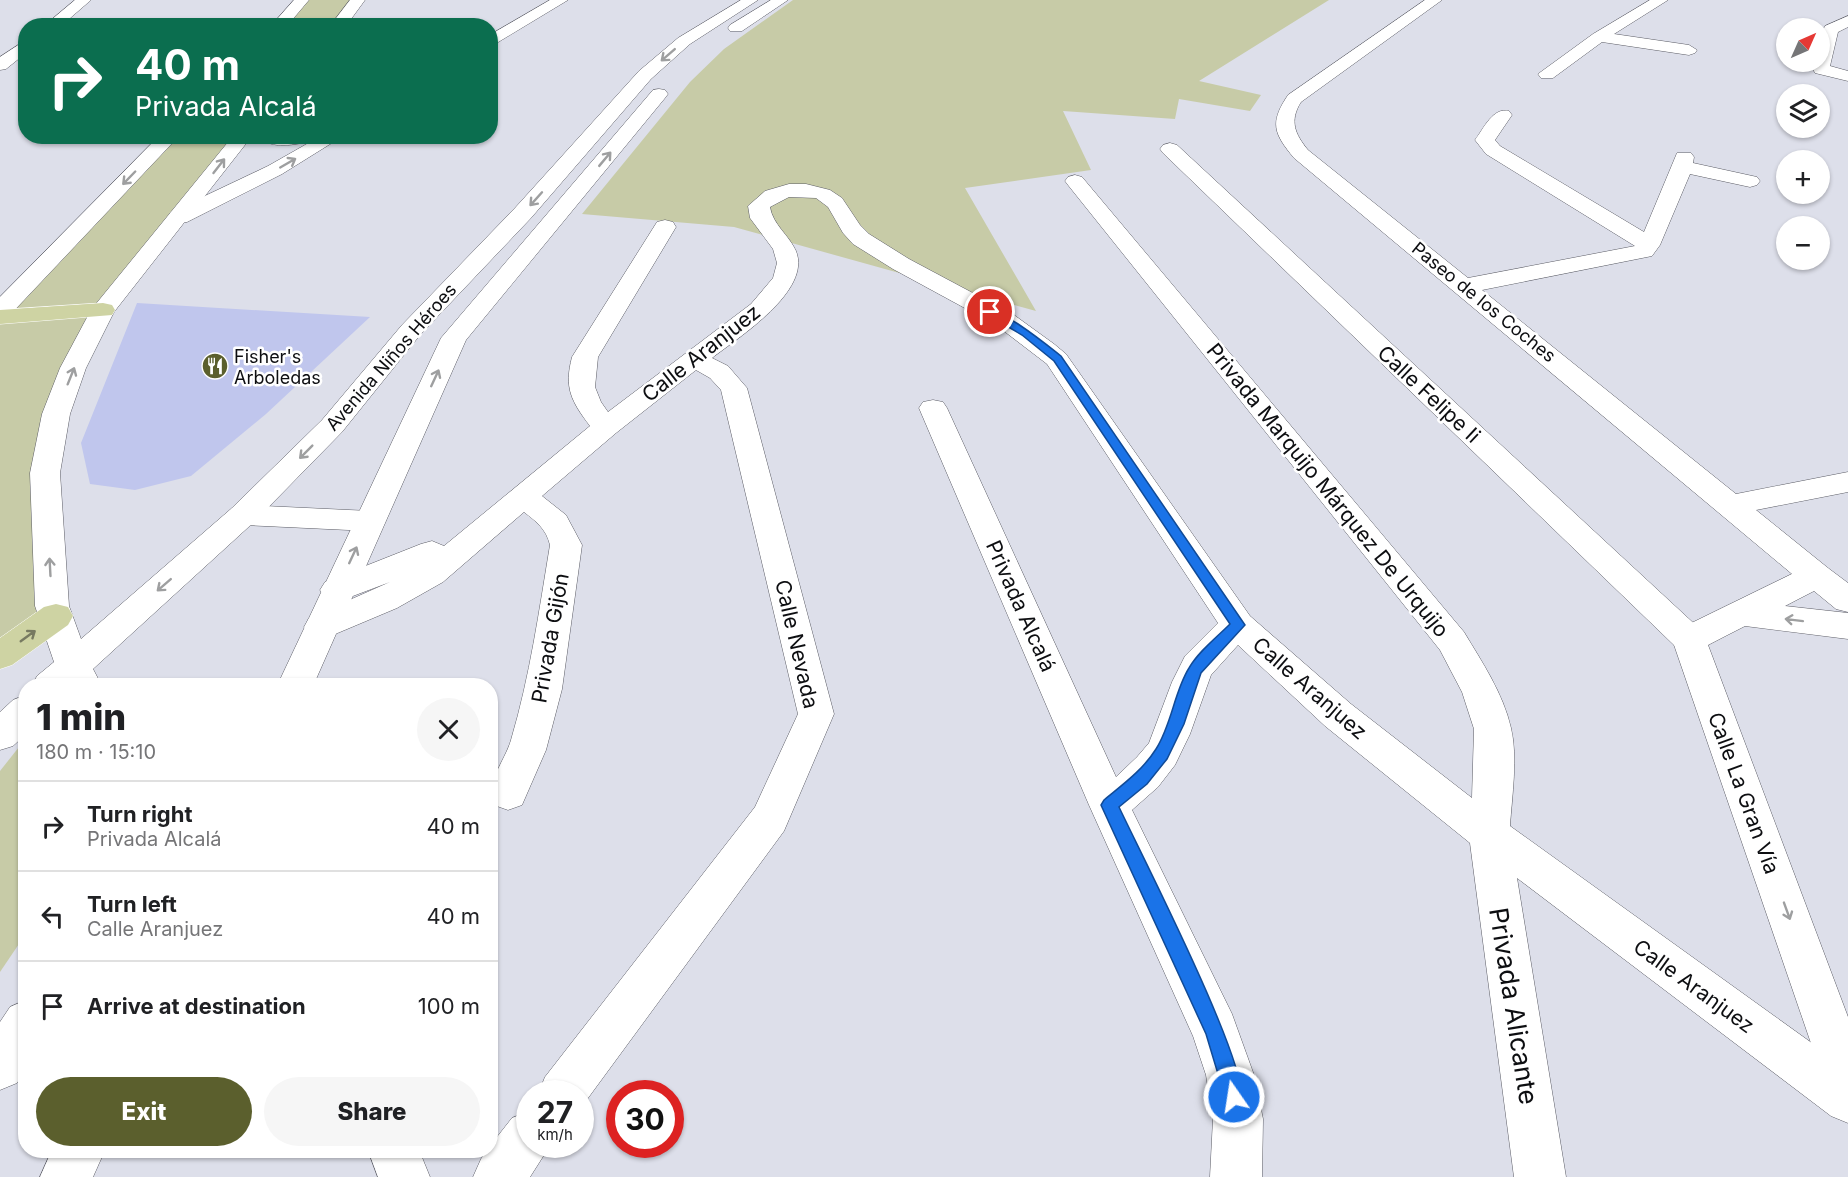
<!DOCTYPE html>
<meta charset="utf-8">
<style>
body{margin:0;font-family:Inter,sans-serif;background:#f6f6f6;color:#202124;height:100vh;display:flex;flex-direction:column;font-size:22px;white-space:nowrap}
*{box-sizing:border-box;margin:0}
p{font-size:20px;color:#757577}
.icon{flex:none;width:33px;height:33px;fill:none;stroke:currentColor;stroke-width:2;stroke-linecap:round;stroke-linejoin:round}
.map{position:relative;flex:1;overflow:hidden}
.details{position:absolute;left:18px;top:678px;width:480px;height:480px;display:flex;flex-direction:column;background:#fff;border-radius:24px;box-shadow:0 2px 4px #0004}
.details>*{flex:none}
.hud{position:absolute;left:18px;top:18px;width:480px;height:126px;border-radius:24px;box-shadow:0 2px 4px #0004;background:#0b6e4f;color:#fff;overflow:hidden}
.needle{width:39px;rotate:45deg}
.buttons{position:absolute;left:1776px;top:18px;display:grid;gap:12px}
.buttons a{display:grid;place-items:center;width:54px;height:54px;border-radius:50%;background:#fff;box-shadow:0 2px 4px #0004;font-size:30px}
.speed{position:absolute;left:516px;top:1080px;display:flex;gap:12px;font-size:30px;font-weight:700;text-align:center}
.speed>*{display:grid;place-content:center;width:78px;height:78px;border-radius:50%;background:#fff;box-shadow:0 2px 4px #0004;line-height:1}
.speed small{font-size:15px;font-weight:400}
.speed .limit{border:9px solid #d22;background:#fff;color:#111}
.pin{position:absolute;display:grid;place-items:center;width:51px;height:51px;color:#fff;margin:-26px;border:3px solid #fff;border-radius:50%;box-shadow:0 2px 6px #0007}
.me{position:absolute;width:66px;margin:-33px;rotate:347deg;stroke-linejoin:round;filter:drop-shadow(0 0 4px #0008)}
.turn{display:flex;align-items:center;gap:21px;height:126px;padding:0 18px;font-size:27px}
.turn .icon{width:78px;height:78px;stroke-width:2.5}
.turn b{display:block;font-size:42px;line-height:51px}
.round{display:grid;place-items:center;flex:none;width:63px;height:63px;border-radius:32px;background:#f6f6f6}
.overview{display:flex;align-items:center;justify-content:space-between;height:102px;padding:0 18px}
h1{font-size:36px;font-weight:800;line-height:45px}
.button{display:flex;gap:12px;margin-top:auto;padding:12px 18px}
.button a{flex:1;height:69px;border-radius:36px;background:#5b5f2d;color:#fff;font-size:24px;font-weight:800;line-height:69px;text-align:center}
.button a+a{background:#f6f6f6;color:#202124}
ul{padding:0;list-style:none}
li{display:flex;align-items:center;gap:18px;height:90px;padding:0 18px;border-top:2px solid #e0e0e0}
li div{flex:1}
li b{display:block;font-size:22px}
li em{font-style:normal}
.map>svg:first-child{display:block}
</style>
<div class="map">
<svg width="1848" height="1177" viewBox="0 0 1848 1177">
<rect width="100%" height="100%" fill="#dddfea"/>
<!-- green -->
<g fill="#c7cba7">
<polygon points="304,0 354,0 333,25 280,26"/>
<polygon points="793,0 1329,0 1199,81 1261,95 1250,111 1179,99 1175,119 1063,111 1091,170 965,188 1036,311 734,227 582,214 690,82 724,49"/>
<polygon points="173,137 239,137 66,368 49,617 0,652 0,315"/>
<polygon points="19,747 26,761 25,935 0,972 0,771"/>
</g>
<!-- building -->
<polygon fill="#c0c6ed" points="137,303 370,317 266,414 191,476 135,490 90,484 81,443"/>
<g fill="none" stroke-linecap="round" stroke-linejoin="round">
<defs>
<g id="minor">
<polygon points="75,0 91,0 61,26 44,26"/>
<path d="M1425 0H1442L1301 102C1289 121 1295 134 1308 150L1468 278 1635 246 1486 154 1475 140C1484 128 1493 107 1509 111L1512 115 1495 140 1500 146 1644 232 1677 153H1691L1694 157 1693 163 1757 177 1760 181 1757 185 1750 187 1690 174 1660 245 1652 256 1482 290 1736 494 1848 472V492L1756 510 1828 568 1832 576 1828 584 1816 588 1804 584 1294 158C1274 134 1269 123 1288 95Z"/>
<polygon points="1650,0 1668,0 1614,34 1689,45 1697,50 1695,53 1689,55 1602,42 1553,78 1541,78 1538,74 1593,34"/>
<path d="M1848 16V27L1838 32 1830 66 1848 71V81L1815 73 1813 69 1815 62H1820C1820 49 1819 37 1825 26Z"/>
<polygon points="26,40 26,53 6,69 0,70 0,57"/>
<polygon points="1170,143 1177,145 1701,630 1706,639 1701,648 1689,652 1677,648 1163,153 1160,149 1163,145"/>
<path d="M1075 175 1082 177 1464 632C1482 662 1503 693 1511 728 1518 757 1512 796 1510 826L1848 1069V1123L1831 1116 1517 878 1566 1177H1514L1470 843 1325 726 1238 645 1211 675 1190 734 1175 765 1158 787 1132 810 1232 1014 1254 1075 1263 1119 1262 1177H1210L1213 1119 1206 1075 1193 1036 1089 805 919 408 923 402 933 400 943 402 947 408 1116 777 1137 757 1149 743 1172 682 1185 656 1218 623 1047 364 996 325 893 269 853 244 843 233 828 207 816 198 789 197 770 207C773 225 789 235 796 251 812 291 739 337 712 358L728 366 747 388 834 714 784 831 580 1109V1094H538L545 1077 755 807 798 714 721 390 710 378 696 370 616 433 542 496 566 515 582 545 562 689 546 750 522 805 508 810 494 805C484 784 505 761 511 740 530 676 539 611 550 545 546 529 537 522 524 512L443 582 397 608 321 640 309 636 304 627 309 618 390 582 337 602 325 598 320 590 325 582 421 544 432 541 444 546 590 426C571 401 564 388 572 357L657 222 665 220 673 222 676 227 598 357 595 387 601 402 608 412 751 304 773 278 777 263 773 249 750 218 748 206 765 191 789 184H806L830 190 842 198 860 225 869 234 909 259 1014 315 1054 344 1066 354 1250 616 1351 704 1472 798 1474 729 1462 692 1440 650 1068 185 1065 181 1068 177Z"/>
<polygon points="530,1111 530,1144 551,1144 530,1177 473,1177 481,1159 487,1150 490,1150 490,1146 512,1118"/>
<polygon points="368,1150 419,1150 430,1177 378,1177"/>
</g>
<g id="tertiary">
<polygon points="550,0 568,0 490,47 490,35"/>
<path d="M259 136H317L316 139 343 136 282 174 187 222 179 223 171 222 168 217 171 212 268 166 312 141C296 144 271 151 259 136Z"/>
<polygon points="243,505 370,511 381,514 385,521 381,528 370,531 243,525 232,522 228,515 232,508"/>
<polygon points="1816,564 1828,568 1848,583 1848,612 1836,609 1814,591 1785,606 1848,613 1848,639 1745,626 1708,645 1848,1017 1848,1105 1831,1098 1824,1081 1672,639 1677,630 1804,568"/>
</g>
<g id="secondary">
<polygon points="294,0 309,0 287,26 271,26"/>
<polygon points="350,0 365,0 346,26 330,26"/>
<polygon points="741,0 758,0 690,44 651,79 531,218 420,335 342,432 254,522 93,669 102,686 32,686 37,676 54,662 35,606 30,473 42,414 60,368 91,310 233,136 252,136 114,312 86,368 70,414 60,473 69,606 81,639 232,508 322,420 402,325 515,208 639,71 678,38"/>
<polygon points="771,0 788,0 742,31 730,31 728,28 730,25"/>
<polygon points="659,89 665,90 668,94 665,98 466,340 313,686 277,686 441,338 653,90"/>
<polygon points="159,136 179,136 9,316 0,318 0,297"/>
<polygon points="26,695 26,734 13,746 0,750 0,712 13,700"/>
<polygon points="26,1000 26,1068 17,1083 0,1090 0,1022 10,1007"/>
<polygon points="52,1150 105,1150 93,1177 40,1177"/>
</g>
<g id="primary">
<polygon points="103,303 112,305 115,310 112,315 0,324 0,310"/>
<polygon points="56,604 68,607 73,616 68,625 12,665 0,669 0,638 44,607"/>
</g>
</defs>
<!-- minor casing -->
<use href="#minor" stroke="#5b5c65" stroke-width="1"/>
<!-- tertiary casing -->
<use href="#tertiary" stroke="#5b5c65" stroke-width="1"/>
<!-- secondary casing -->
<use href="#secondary" stroke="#5b5c65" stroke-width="1"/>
<!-- primary casing -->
<use href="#primary" stroke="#fff" stroke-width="1"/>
<!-- minor -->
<use href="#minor" fill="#fff" fill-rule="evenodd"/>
<!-- tertiary -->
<use href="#tertiary" fill="#fff" fill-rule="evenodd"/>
<!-- secondary -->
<use href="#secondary" fill="#fff" fill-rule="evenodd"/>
<!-- primary -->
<use href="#primary" fill="#ced3a3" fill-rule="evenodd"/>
</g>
<!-- one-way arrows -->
<defs><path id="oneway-shaft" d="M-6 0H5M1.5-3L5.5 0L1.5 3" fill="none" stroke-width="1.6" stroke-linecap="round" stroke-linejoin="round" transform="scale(1.5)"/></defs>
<g stroke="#9e9fa0">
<use href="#oneway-shaft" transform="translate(668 55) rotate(139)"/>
<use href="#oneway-shaft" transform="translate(605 159) rotate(-50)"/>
<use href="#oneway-shaft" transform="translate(288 163) rotate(-30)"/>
<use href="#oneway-shaft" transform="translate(219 166) rotate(-52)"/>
<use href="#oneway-shaft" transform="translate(129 178) rotate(134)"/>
<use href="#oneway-shaft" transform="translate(536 199) rotate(132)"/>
<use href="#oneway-shaft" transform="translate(71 376) rotate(-68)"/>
<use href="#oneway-shaft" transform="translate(435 378) rotate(-65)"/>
<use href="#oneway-shaft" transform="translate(306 452) rotate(135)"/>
<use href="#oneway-shaft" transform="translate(353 555) rotate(-65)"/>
<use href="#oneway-shaft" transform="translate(50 567) rotate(-93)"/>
<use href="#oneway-shaft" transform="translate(164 585) rotate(139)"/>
<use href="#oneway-shaft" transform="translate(1794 620) rotate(-173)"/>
<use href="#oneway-shaft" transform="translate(1787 911) rotate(70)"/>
</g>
<use stroke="#777a61" href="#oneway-shaft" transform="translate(28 636) rotate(-36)"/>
<!-- route -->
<path fill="#1a73e8" stroke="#114b97" stroke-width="1.5" d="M986 310C1002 308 1047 345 1061 356L1245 625 1201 673 1184 724 1167 759 1147 784 1119 807C1139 850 1254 1073 1241 1104L1234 1107 1227 1104 1206 1034 1101 805 1104 800C1122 785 1143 770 1156 749 1172 724 1174 692 1189 668 1199 651 1216 638 1230 624L1054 361 1022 335 986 314Z"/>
<!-- icons -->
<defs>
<symbol id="restaurant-disc" viewBox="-11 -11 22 22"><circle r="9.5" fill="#5b5f2d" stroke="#fff"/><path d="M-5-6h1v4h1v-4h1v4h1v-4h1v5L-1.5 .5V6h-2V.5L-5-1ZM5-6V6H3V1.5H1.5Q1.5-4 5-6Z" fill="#fff"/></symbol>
</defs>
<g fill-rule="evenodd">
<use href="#restaurant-disc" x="200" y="351" width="30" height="30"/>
</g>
<g text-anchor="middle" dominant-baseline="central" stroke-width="5" stroke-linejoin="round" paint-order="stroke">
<!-- far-street labels -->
<g font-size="18" fill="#0d0e11" stroke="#fff">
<text transform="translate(1484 302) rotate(39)">Paseo de los Coches</text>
<text transform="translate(391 357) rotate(-49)">Avenida Niños Héroes</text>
</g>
<!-- far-poi labels -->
<g font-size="18" fill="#0d0e11" stroke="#fff" text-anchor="start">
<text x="234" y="356">Fisher's<tspan x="234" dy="21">Arboledas</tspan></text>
</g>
<!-- street labels -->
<g font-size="21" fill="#0d0e11" stroke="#fff">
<text transform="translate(701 353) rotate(-38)">Calle Aranjuez</text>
<text transform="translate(1429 394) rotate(43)">Calle Felipe Ii</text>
<text transform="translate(1328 490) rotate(51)">Privada Marquijo Márquez De Urquijo</text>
<text transform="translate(1021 606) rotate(66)">Privada Alcalá</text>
<text transform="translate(550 638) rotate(-80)">Privada Gijón</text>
<text transform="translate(797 644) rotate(77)">Calle Nevada</text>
<text transform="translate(1310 688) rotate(41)">Calle Aranjuez</text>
<text transform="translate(1744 793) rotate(70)">Calle La Gran Vía</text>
<text transform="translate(1694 986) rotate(36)">Calle Aranjuez</text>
</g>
<!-- near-street labels -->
<g font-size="26" fill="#0d0e11" stroke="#fff">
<text transform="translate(1514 1006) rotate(81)">Privada Alicante</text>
</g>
</g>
</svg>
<div class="buttons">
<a><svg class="needle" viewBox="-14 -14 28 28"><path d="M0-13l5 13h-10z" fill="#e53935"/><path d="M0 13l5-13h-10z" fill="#757577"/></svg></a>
<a><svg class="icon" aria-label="layers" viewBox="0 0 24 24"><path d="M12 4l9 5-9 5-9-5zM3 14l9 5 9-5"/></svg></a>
<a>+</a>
<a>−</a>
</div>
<div class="speed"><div>27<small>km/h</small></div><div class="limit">30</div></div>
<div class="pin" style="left:990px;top:312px;background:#d93025"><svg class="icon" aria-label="arrive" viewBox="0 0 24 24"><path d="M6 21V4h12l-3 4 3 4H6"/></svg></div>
<svg class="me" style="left:1234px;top:1097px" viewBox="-20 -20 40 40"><circle r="17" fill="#1a73e8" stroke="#fff" stroke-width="3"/><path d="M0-11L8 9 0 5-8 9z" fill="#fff"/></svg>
<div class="hud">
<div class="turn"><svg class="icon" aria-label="right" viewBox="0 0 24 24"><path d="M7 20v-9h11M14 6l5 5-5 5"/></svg><div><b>40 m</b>Privada Alcalá</div></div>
</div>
<section class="details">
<div class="overview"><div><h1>1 min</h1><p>180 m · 15:10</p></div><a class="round"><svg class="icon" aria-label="close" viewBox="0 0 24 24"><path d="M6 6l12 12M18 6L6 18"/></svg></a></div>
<ul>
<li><svg class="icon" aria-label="right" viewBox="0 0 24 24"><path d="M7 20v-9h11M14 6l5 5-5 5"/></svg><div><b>Turn right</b><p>Privada Alcalá</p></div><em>40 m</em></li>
<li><svg class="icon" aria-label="left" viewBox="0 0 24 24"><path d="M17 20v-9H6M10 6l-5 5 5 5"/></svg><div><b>Turn left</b><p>Calle Aranjuez</p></div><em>40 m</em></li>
<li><svg class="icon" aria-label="arrive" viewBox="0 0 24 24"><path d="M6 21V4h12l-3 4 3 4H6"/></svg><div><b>Arrive at destination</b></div><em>100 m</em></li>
</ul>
<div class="button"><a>Exit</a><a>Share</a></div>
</section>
</div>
